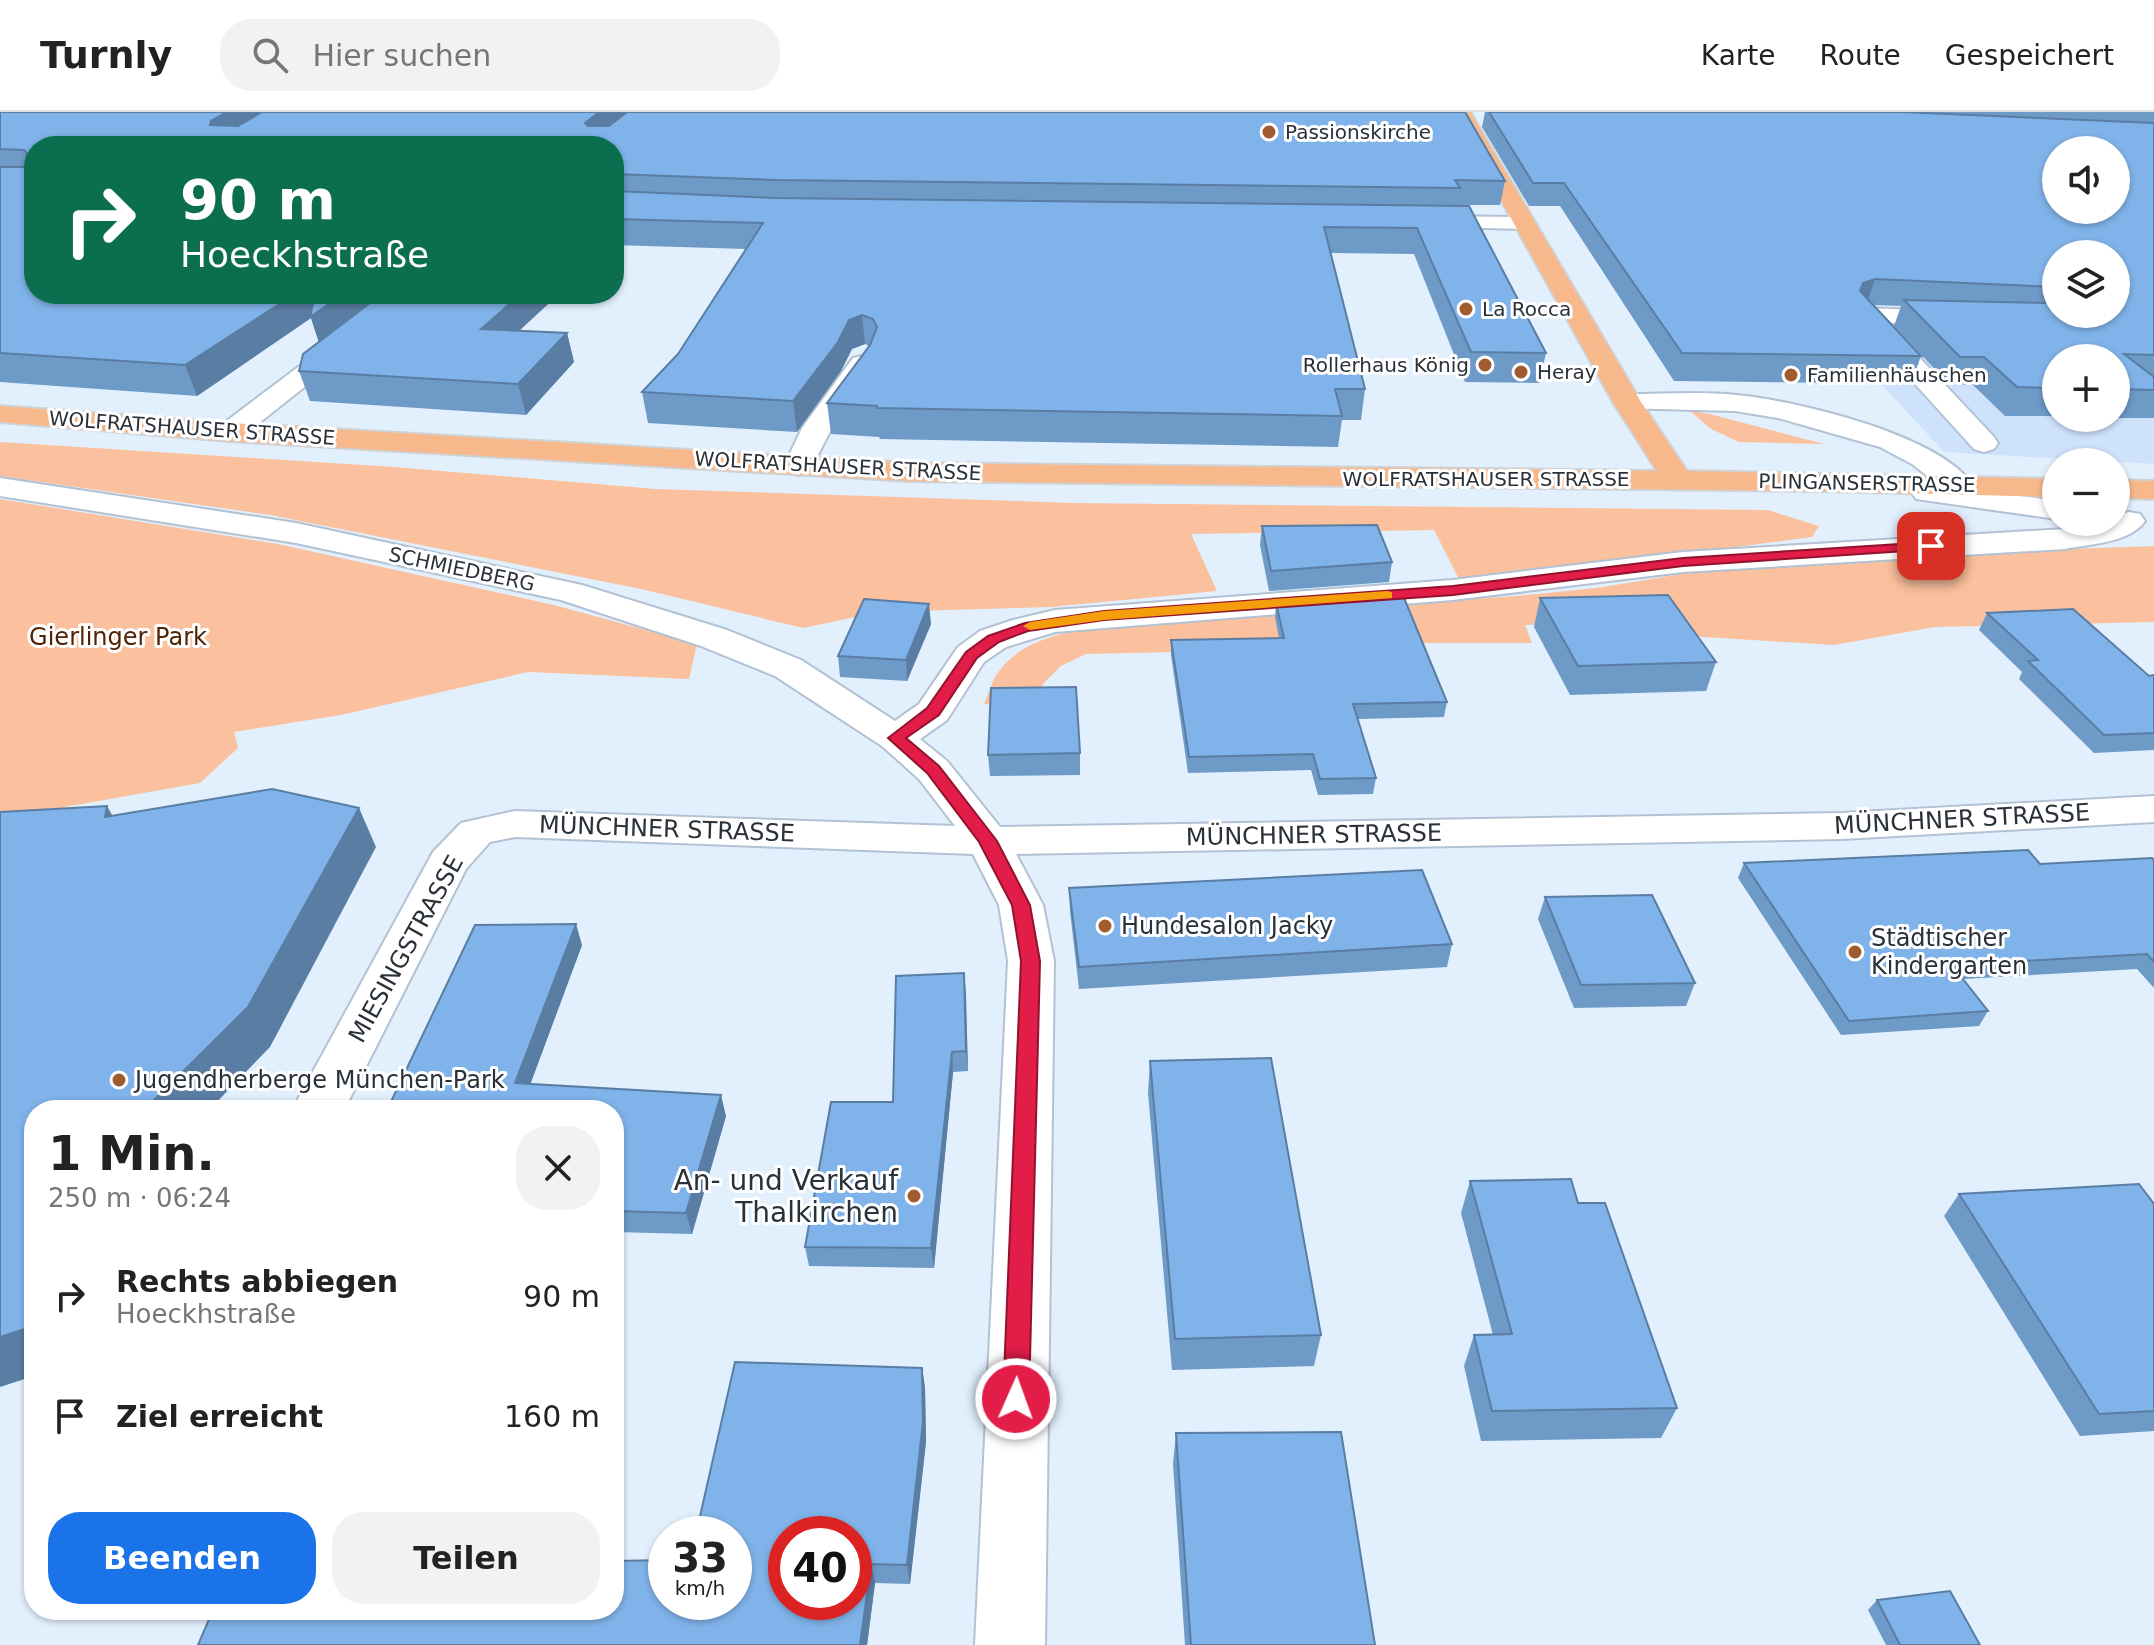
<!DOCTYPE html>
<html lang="de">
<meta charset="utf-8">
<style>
body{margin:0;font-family:"DejaVu Sans",sans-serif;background:#f2f2f2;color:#222;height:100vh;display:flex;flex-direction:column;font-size:30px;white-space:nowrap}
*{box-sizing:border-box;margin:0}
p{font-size:26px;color:#767676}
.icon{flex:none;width:44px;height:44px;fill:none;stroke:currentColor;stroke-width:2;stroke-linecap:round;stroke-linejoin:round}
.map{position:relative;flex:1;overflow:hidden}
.details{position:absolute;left:24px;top:988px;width:600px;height:520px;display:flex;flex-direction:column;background:#fff;border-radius:32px;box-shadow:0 2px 6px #0004}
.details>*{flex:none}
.banner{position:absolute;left:24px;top:24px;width:600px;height:168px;border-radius:32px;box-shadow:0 2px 6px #0004;background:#0b6e4f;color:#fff;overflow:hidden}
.fabs{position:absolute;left:2042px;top:24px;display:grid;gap:16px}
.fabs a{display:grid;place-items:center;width:88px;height:88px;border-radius:50%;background:#fff;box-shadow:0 2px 6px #0004;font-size:40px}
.speed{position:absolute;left:648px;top:1404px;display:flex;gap:16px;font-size:40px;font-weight:700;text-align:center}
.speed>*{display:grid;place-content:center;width:104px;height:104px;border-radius:50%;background:#fff;box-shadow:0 2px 6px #0004;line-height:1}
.speed small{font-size:20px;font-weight:400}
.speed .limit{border:12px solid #d22;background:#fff;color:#111}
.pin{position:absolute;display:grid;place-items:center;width:68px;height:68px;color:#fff;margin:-34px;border-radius:16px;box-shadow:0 4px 12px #0006}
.me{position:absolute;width:88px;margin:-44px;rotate:2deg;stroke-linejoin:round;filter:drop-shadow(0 0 6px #0008)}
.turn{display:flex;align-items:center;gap:28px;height:168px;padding:0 24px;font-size:36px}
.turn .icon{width:104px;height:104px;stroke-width:2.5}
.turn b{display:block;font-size:56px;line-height:68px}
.round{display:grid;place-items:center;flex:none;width:84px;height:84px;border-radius:32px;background:#f2f2f2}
.overview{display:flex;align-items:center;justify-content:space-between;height:136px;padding:0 24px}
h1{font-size:48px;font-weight:700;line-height:60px}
.cta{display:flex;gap:16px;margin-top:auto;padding:16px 24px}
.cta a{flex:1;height:92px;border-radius:32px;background:#1a73e8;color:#fff;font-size:32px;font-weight:700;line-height:92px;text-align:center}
.cta a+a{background:#f2f2f2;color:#222}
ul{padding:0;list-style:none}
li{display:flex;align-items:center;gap:24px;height:120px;padding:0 24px}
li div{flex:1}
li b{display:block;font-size:30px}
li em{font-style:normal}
header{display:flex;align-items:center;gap:48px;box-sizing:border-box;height:112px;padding:0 40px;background:#fff;border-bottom:2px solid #e0e0e0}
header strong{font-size:38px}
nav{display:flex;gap:44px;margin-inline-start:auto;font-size:28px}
.search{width:560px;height:72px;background:#f2f2f2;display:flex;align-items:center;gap:20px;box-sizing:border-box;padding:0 28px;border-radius:32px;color:#767676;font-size:30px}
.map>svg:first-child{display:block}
</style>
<header>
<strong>Turnly</strong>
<div class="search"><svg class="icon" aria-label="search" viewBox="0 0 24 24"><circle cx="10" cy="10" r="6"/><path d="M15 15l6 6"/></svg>Hier suchen</div>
<nav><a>Karte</a><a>Route</a><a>Gespeichert</a></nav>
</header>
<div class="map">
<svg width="2154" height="1533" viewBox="0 0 2154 1533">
<rect width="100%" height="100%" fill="#e2f0fe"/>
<!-- built -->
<path fill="#cee3fb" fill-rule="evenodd" d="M1809 194 2056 197V202L2154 199V352L1944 340ZM2056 246H2116V306H2056Z"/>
<!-- green -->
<g fill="#fbc09d">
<polygon points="1690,299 1710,302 1824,332 1739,330 1711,317"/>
<polygon points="0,330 394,355 656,377 1075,391 1768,398 1819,414 1812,425 1502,466 1459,467 1434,418 1191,422 1217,479 1051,495 880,500 803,516 641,477 270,403 0,364"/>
<polygon points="0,387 278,432 554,493 697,532 689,567 528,560 341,603 234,620 238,636 200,671 65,695 0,719"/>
<path d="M2154 434V510L1935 515 1834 533 1688 524 1676 508 1525 513 1532 531H1267L1221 539 1086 542 1061 554 1043 572 1039 592H984C989 581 992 567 1000 558 1025 525 1070 520 1108 512L1517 484 1597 476 1705 458 1922 442Z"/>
</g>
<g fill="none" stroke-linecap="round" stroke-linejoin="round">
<defs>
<g id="minor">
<polygon points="1416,104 1523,105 1534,111 1523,117 1409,114 1405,110"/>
<polygon points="395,182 422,182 240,326 230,329 220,326 216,320 220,314"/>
<polygon points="1866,196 1967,200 1970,205 1967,210 1958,212 1887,211 1994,325 1998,331 1994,337 1984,340 1974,337 1857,208 1854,203 1857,198"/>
<polygon points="862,244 871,246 875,252 873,257 836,308 809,360 799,363 789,360 784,354 802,316 853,246"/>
<path d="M1627 282C1663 282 1701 279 1737 283 1797 289 1938 322 1973 373L1970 377 2056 389V407L1916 387 1912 381 1916 375 1939 373 1912 352 1880 335 1778 306 1735 299 1617 296 1613 290 1617 284Z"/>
<path d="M0 366 296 411 582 473 727 518 801 548 895 609 919 592 958 535 980 519 1013 508 1055 498 1453 468 1683 440 2065 417 2116 410V403L2129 400 2140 402 2145 409C2130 431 2089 432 2065 437L1683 460 1453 488 1055 520 1006 535 984 550 947 608 920 627 947 649 1000 715 1842 701 2154 684V710L1842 727 1016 742 1043 793 1054 849 1045 1533H975L1008 849 999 793 973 742 515 725 490 730 466 757 344 998H292L433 740 461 711 515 699 955 714 919 667 882 634 775 564 701 534 561 488 296 431 0 384Z"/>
</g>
<g id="major">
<polygon points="1452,0 1470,0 1641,290 1687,359 2056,367 2056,385 1825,379 910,369 230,329 0,310 0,294 230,311 910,351 1657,359 1613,290"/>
<polygon points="2116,368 2154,369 2154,387 2116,386"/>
</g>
</defs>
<!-- minor casing -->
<use href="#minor" stroke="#b2c2d3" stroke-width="4"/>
<!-- major casing -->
<use href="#major" stroke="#d0d2d3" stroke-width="4"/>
<!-- minor -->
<use href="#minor" fill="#fff" fill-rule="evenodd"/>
<!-- major -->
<use href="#major" fill="#f7b88c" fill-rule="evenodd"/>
</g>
<!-- wall -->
<g fill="#6e9ac8" fill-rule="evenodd">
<polygon points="0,0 1505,69 1500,93 1457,93 1546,241 1539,271 1465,270 1414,142 1331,141 1365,277 1361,308 1342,308 1338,335 880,327 879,325 831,322 827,291 869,234 865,232 852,237 841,259 797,320 648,311 642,280 678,242 746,137 614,133 614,34 34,182 559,182 519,219 567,221 574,250 526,303 310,289 299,259 319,230 311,206 197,284 0,270"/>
<path d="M1485 0H2154V306H2116V246H2056V304H2005L1973 273 1949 272 1894 214 1901 194 1874 193 1921 244 1911 272 1674 269 1560 94H1529L1482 15ZM2056 142 2116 202H2056Z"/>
<polygon points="1262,414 1392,450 1389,470 1269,479 1260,433"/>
<polygon points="1540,486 1716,550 1706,579 1570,583 1534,515"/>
<polygon points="1276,491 1447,590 1444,605 1358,607 1376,666 1373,682 1318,683 1311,658 1188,661 1171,543 1171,528 1279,526 1275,505"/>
<polygon points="1987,501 2149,564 2154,563 2154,638 2094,641 2019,567 2022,560 1979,518"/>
<polygon points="931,512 907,569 840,565 838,544"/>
<polygon points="1080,641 1080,663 990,664 988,643"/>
<polygon points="2154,748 2154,876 2137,857 1963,867 1988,899 1979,914 1841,923 1738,766 1744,751 2040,752"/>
<polygon points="1069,776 1452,832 1447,855 1079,877 1070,799"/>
<polygon points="1545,785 1695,871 1686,894 1574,896 1538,807"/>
<polygon points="582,833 530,972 726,1004 692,1122 614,1120 614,998 387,998"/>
<polygon points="964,861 968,959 953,960 934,1156 809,1154 805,1135 893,990"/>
<polygon points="1150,949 1321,1223 1314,1254 1172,1258 1148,981"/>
<polygon points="1470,1069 1578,1091 1677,1296 1661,1326 1481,1329 1464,1254 1474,1223 1493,1223 1461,1101"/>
<polygon points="1959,1082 2154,1092 2154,1319 2080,1324 1944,1104"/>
<polygon points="922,1256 925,1276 926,1330 910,1472 875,1471 867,1533 198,1533 666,1490"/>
<polygon points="1176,1321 1375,1533 1185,1533 1173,1352"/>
<polygon points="1877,1488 1980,1533 1886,1533 1868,1498"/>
</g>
<!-- shaded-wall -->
<g fill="#5a7da3">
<polygon points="227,0 274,0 220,31 210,13 211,9"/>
<polygon points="599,0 629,0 590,34 585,11"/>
<polygon points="1875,167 1866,193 1854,196 1863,171"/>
<polygon points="295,182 390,182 320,234 311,206 197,284 185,253"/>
<polygon points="521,182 559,182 488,247 481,217"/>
<polygon points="862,203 865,232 852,237 841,259 797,320 793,289 849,208"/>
<polygon points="567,221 574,250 526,303 518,272"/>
<polygon points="929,492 931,512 907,569 906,548"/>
<polygon points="107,694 129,733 105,705"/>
<polygon points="359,696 376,735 270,935 209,998 144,998"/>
<polygon points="576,812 582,833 523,992 515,971"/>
<polygon points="964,861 966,881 968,959 966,939"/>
<polygon points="952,940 953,960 934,1156 931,1136"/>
<polygon points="721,983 726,1004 692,1122 686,1101"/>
<polygon points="34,1214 34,1264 0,1275 0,1225"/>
<polygon points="922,1256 925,1276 926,1330 910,1472 907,1453"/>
<polygon points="871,1452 875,1471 867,1533 860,1533"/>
</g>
<!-- building -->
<g fill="#80b3e9" stroke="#5a7da3" stroke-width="2" fill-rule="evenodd">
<polygon points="0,0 227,0 211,9 210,13 238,14 262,0 599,0 585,11 588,14 609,14 627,0 1465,0 1505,69 1455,68 1460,76 775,68 614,62 614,34 34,34 34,182 295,182 185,253 0,241 0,55 25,55 27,41 24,38 0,37"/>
<path d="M1489 0H1901L2154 11V243L2124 242 2154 265V278L2116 277V246H2056V276L2017 275 1984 245H1960L1904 188 2044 191 2056 187V202H2116V142H2056V175L1875 167 1863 171 1860 179 1921 244 1682 241 1564 71H1533ZM2056 38H2116V98H2056Z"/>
<polygon points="614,79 775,86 1469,94 1546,241 1471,240 1417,116 1324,115 1365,277 1335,277 1342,304 877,296 877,294 827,291 870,233 877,215 873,207 862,203 849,208 838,230 793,289 642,280 678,242 763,111 614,107"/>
<polygon points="315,182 343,182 310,205"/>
<polygon points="382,182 521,182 481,217 567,221 518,272 299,259 303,242"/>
<polygon points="1377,413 1392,450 1271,459 1262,414"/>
<polygon points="1402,481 1447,590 1353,592 1376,666 1320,667 1313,642 1189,645 1171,528 1284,526 1276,491"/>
<polygon points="1668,483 1716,550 1578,554 1540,486"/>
<polygon points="864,487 929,492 906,548 838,544"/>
<polygon points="2073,497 2149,564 2154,563 2154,621 2104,623 2028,549 2038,548 1987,501"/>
<polygon points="1076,575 1080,641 988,643 991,576"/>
<polygon points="272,677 359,696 248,895 144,998 34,998 34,1214 0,1225 0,700 107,694 105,705"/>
<polygon points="2028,738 2040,752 2152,746 2154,748 2154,850 2147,842 1952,853 1988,899 1849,909 1744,751"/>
<polygon points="1422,758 1452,832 1079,855 1069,776"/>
<polygon points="1652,783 1695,871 1581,873 1545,785"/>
<polygon points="576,812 515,971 721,983 686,1101 614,1099 614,998 387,998 475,813"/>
<polygon points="964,861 966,939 952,940 931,1136 805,1135 831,990 893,990 896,864"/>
<polygon points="1271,946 1321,1223 1175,1227 1150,949"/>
<polygon points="1571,1067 1578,1091 1605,1091 1677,1296 1492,1299 1474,1223 1512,1222 1470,1069"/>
<polygon points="2139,1072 2154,1092 2154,1299 2099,1302 1959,1082"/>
<path d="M735 1250 922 1256 923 1310 907 1453 871 1452 860 1533H198L213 1498H614V1449L666 1448V1490H734V1422H696ZM786 1422H854V1490H786Z"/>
<polygon points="1341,1320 1375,1533 1191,1533 1176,1321"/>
<polygon points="1950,1479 1980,1533 1900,1533 1877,1488"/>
</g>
<!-- route -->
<polygon fill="#e11d48" stroke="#92132f" stroke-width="2" points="1931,430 1938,434 1936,437 1683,454 1453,483 1104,508 1028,519 999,530 977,546 939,603 906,626 939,654 997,729 1030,793 1040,849 1029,1287 1025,1295 1016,1299 1007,1295 1003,1287 1021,849 1012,793 979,730 927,661 888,626 927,596 966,540 988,524 1025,511 1104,499 1453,474 1683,446"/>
<!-- slow -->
<polygon fill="#f59e0b" points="1387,479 1392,480 1392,486 1104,508 1030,518 1023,514 1030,510 1104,499"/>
<!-- markers -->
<g fill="#a05b2e" stroke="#fff" stroke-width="3">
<circle cx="1269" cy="20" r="8"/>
<circle cx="1466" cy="197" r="8"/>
<circle cx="1485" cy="253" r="8"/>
<circle cx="1521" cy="260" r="8"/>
<circle cx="1791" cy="263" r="8"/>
<circle cx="1105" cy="814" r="8"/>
<circle cx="1855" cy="840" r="8"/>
<circle cx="119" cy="968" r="8"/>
<circle cx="914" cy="1084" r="8"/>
</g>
<g text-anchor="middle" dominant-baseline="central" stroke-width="6" stroke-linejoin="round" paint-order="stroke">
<!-- far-poi labels -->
<g font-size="20" fill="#2b3138" stroke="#fff" text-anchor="start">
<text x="1285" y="20">Passionskirche</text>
<text x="1482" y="197">La Rocca</text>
<text x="1469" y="253" text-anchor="end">Rollerhaus König</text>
<text x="1537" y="260">Heray</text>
<text x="1807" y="263">Familienhäuschen</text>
</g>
<!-- far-street labels -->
<g font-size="20" fill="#2b3138" stroke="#fff">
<text transform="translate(192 316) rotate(4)">WOLFRATSHAUSER STRASSE</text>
<text transform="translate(838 354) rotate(3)">WOLFRATSHAUSER STRASSE</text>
<text x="1486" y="367">WOLFRATSHAUSER STRASSE</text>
<text transform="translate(1867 371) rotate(1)">PLINGANSERSTRASSE</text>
<text transform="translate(462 457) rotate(12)">SCHMIEDBERG</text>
</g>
<!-- park labels -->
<g font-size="24" fill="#4e2405" stroke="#fff">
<text x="118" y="525">Gierlinger Park</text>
</g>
<!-- street labels -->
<g font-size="24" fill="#2b3138" stroke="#fff">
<text transform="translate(1962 707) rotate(-3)">MÜNCHNER STRASSE</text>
<text transform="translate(667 717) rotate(2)">MÜNCHNER STRASSE</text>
<text transform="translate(1314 723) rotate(-1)">MÜNCHNER STRASSE</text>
<text transform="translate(406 837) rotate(-61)">MIESINGSTRASSE</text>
</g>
<!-- poi labels -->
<g font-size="24" fill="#2b3138" stroke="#fff" text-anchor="start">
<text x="1121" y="814">Hundesalon Jacky</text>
<text x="1871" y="826">Städtischer<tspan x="1871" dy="28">Kindergarten</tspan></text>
<text x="135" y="968">Jugendherberge München-Park</text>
</g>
<!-- near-poi labels -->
<g font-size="28" fill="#2b3138" stroke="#fff" text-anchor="end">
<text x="898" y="1068">An- und Verkauf<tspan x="898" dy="32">Thalkirchen</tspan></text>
</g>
</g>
</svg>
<div class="fabs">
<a><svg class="icon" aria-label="sound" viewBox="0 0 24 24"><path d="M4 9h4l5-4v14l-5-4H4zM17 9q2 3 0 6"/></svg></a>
<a><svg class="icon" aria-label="layers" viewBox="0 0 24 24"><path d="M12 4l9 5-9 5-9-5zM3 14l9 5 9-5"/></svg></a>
<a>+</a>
<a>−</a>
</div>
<div class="speed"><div>33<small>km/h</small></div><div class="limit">40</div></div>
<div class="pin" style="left:1931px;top:434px;background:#d93025"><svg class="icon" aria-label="arrive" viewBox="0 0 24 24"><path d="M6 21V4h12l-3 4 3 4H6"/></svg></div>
<svg class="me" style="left:1016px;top:1287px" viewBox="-20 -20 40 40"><circle r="17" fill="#e11d48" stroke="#fff" stroke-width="3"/><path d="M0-11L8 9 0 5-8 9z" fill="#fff"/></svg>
<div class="banner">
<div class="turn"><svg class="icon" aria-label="right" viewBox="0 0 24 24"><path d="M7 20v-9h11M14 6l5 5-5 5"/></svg><div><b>90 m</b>Hoeckhstraße</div></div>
</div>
<section class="details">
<div class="overview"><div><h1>1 Min.</h1><p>250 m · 06:24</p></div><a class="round"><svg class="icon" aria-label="close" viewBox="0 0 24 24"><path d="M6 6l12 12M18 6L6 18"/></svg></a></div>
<ul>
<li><svg class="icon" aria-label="right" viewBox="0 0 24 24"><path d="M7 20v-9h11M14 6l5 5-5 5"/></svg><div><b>Rechts abbiegen</b><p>Hoeckhstraße</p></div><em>90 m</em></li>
<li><svg class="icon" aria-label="arrive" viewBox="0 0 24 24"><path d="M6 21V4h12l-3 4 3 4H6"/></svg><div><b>Ziel erreicht</b></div><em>160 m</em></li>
</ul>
<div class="cta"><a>Beenden</a><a>Teilen</a></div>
</section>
</div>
